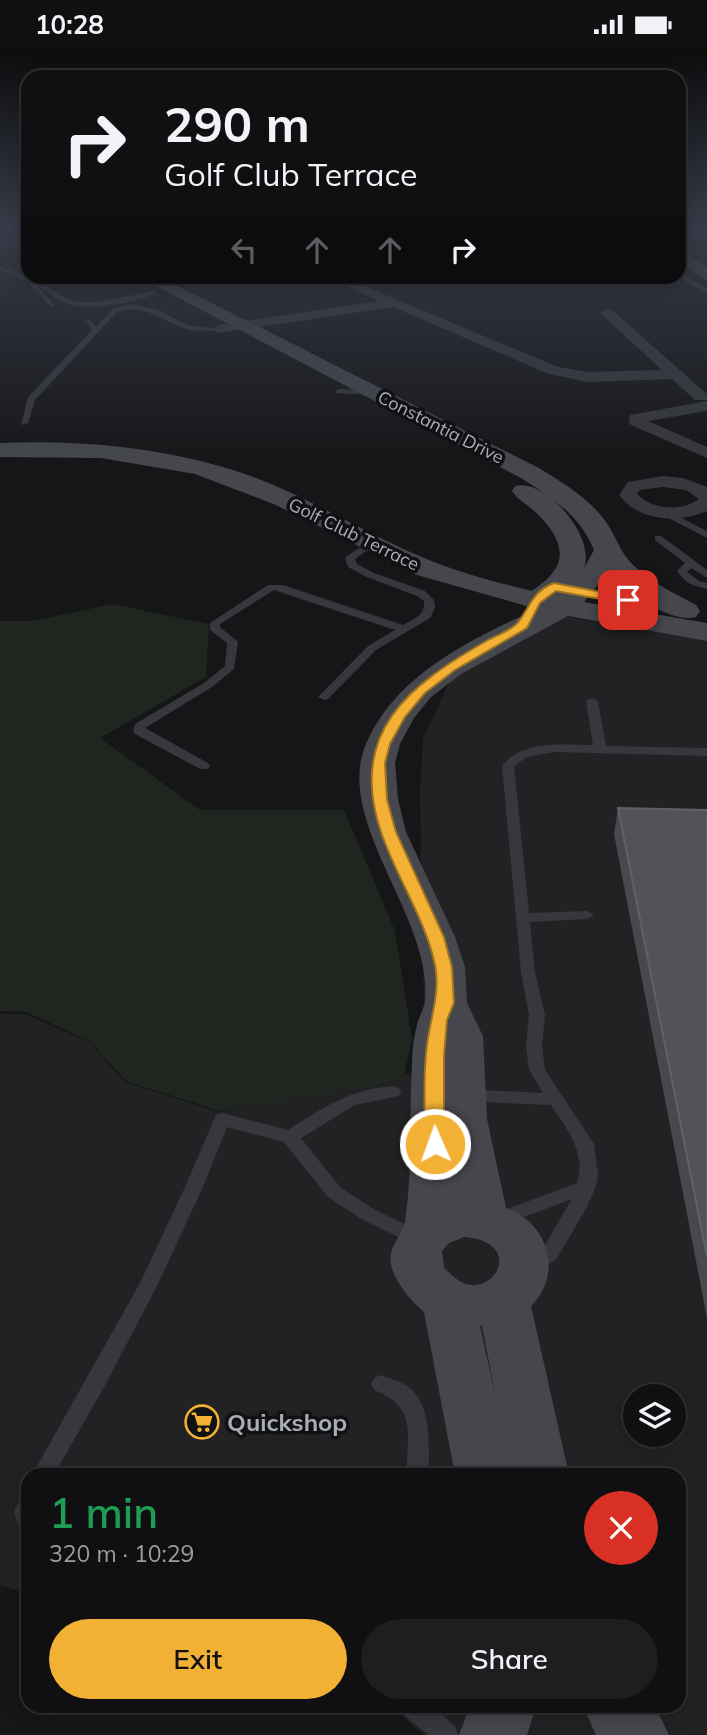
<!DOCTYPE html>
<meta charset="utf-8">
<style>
body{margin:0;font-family:Mulish,sans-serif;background:#1e1e20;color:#f1f3f6;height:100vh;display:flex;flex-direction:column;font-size:26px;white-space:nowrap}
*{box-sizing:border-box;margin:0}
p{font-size:23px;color:#9c9d9f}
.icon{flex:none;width:38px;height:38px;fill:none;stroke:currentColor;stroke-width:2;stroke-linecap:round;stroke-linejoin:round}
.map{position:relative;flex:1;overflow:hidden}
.drawer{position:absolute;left:21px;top:1419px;width:665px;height:245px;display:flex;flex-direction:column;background:#101012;border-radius:21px;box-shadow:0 4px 18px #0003,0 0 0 2px #303032}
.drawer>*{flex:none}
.top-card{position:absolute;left:21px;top:21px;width:665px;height:214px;border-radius:21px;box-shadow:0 4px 18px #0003,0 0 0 2px #303032;background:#101012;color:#f1f3f6;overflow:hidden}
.controls{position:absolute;left:623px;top:1335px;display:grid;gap:14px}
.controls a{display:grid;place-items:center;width:63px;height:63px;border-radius:50%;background:#101012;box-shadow:0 4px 18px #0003,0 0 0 2px #303032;font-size:35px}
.pin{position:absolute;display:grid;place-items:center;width:60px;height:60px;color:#fff;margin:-30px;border-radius:14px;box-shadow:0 4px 10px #0006}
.me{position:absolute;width:77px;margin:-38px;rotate:358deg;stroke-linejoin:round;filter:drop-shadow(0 0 5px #0008)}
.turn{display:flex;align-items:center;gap:24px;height:147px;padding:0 28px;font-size:32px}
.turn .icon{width:91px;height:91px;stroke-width:2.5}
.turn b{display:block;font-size:49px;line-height:60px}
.lanes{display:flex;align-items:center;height:66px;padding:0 28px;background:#0003;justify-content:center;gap:35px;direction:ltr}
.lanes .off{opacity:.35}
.round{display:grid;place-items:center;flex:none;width:74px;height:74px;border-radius:37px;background:#1e1e20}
.headline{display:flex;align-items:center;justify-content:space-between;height:119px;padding:0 28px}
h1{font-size:42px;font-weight:600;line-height:52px;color:#1e9e55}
.primary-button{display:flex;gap:14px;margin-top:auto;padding:14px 28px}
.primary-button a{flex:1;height:80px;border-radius:42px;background:#f2b134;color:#111;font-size:28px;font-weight:600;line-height:80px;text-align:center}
.primary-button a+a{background:#1e1e20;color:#f1f3f6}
.status{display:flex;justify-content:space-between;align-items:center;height:49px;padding:0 35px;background:#101012;direction:ltr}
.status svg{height:19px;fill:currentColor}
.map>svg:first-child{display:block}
</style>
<div class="status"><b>10:28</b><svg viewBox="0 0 49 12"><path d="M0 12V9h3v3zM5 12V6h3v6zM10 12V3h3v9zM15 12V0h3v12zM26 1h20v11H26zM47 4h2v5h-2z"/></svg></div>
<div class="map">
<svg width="707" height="1686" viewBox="0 0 707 1686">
<rect width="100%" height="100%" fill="#161618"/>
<!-- built -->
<path fill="#222225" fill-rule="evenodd" d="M563 567 707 591V1686H423L400 1665 377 1657H679V1426H28V1545L0 1536V965H25L89 993 125 1033 218 1063 445 1017 424 960 420 745 423 690 457 616ZM635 1348H674V1386H635Z"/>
<!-- green -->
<polygon fill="#1e261f" points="112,555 209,575 206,628 100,689 200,761 344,761 395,882 412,990 403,1031 219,1062 126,1032 89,992 26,963 0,962 0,572 33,572"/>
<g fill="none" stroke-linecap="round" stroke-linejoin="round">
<!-- lane -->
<g fill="#37383d" fill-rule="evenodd">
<polygon points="0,194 28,196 28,200 0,198"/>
<path d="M0 217 38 232 69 251 80 253H100L153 242 156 244C136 254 86 263 65 254 55 250 47 242 37 236L54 256 51 258 27 232 0 221Z"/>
<polygon points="679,223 707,240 707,245 679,228"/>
<path d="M131 255 158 261 188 276 221 280 218 282C207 281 194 283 183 279 160 270 145 256 118 262L35 351 28 374 21 376 28 348 92 281 86 271H90L96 277 114 259Z"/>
<polygon points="339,340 376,342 380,344 376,346 336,344 335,342"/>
<polygon points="662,459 707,482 707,489 659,464 657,462"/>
<path d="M655 487H661L707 521V529L691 519 687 523 699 532 707 534V540C693 537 685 534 677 522L685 514 655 491Z"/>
<path d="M370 492 378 494 355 510 357 515 374 524 425 542 434 551 435 559 430 569 376 601 328 650 324 651 318 648 320 646 368 597 395 581 274 541 220 575V578L238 593 234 620 212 638 145 679 208 714 210 717 208 720H200L135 685 133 682 135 675 204 634 225 617 227 594 210 581V574L268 536H283L403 576C414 570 426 566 424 552L417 547 367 528 348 518 345 509 347 507Z"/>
<path d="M592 649 598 652 606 697 707 699V707L554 703 527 708 514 717 529 864 587 862 594 866 587 870 530 873 535 923 545 966 542 997 545 1021 594 1095 598 1125 596 1137 587 1158 556 1211 533 1224 526 1222 524 1217 526 1212 542 1201 572 1150 497 1178 491 1176 488 1171 491 1166 577 1134C587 1104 566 1079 551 1056L481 1053 475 1051 473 1047 475 1043 481 1041 543 1044 529 1021 526 997 529 966 521 923 502 717C523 690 563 696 593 696L586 652Z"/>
<path d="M393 1037 399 1039 401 1043 399 1047 355 1056 301 1089 340 1138 375 1161 423 1184 426 1189 423 1194 417 1196 411 1194 363 1171 328 1148 284 1093 227 1078 203 1138 157 1237 103 1340 54 1426H32L140 1234 185 1138 216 1066 222 1064 288 1081C324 1058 348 1041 393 1037Z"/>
<path d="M381 1326C388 1329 396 1331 402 1334 434 1350 428 1396 429 1426H407C406 1387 419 1358 374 1341L371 1335 374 1329Z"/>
<polygon points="28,1447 28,1484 20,1481 14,1463 20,1450"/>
<polygon points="401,1657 432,1657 455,1677 458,1686 428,1686 404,1666"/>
</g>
<!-- street -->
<g fill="#37383d" fill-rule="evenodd">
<polygon points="327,228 343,228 558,318 588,323 662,321 600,264 607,260 612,261 707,345 707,351 695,351 672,330 588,333 549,325 393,258 218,284 211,280 218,276 379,252"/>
<polygon points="707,352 707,362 648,372 707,398 707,409 631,376 629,373 630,366"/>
<path d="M663 427 683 429 707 438V462C679 474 639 473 619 446L628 433ZM663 438 686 441 699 450C681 463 653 461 637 445L640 441Z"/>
</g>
<!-- secondary -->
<g fill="#45474d" fill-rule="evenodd">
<polygon points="17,177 28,177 28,184"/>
<polygon points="679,200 707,218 707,231 679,213"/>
<path d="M139 228H160L539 419C563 434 589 449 606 473 616 487 620 503 632 515 650 533 674 544 696 556L700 562 696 568C670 575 626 542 609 523L584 553 707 574V592L568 567 461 625 431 648 414 669 400 695 395 714 398 750 406 783 455 888 465 918 467 954 483 987 487 1070 506 1159C548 1173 564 1225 531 1257L569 1426H455L424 1263C410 1251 396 1235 391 1216 387 1198 402 1188 405 1173 413 1120 409 1067 412 1014 412 1000 414 986 418 972 420 966 424 959 425 952 434 870 333 773 366 695 396 625 472 590 537 560L417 526 276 456 195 425 101 409 0 408V394C82 391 163 398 242 424 301 444 354 478 410 503 449 521 490 532 532 542 539 536 548 531 553 523 571 501 549 475 533 461 525 454 517 450 512 442L515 437C546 429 596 488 584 519L594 501C580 466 552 449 521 429ZM464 1188C526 1193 494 1250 461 1233 455 1230 449 1223 444 1219L442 1202 449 1194ZM480 1277H482L496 1349Z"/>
<polygon points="470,1657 536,1657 527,1686 459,1686"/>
<polygon points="583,1657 655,1657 669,1686 596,1686"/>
</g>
</g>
<!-- wall -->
<polygon fill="#47494d" points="618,759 707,761 707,1269 614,785"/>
<!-- building -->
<polygon fill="#525359" stroke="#5f6168" stroke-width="2" points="618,759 707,761 707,1208"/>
<!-- sky -->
<linearGradient id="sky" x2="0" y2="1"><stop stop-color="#0c0c0d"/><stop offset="0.43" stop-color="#363c48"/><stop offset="1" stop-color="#363c48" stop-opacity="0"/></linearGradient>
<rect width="707" height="413" fill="url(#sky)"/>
<!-- route -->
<path fill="#f2b134" stroke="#9d7322" stroke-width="2" d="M554 534 628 548 634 551 628 555 556 542 540 554 527 579 455 621 425 644 405 668 390 695 385 714 387 750 396 783 444 888 452 918 454 954 447 971 444 1007V1095L442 1100 435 1103 428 1100 425 1095C425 1065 423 1035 426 1005 428 974 441 947 435 916 425 869 396 828 381 783 347 683 409 636 488 591 497 586 513 581 519 572 530 557 534 541 554 534Z"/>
<!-- icons -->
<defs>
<symbol id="supermarket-ring" viewBox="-11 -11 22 22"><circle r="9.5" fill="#111113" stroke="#f2b134" stroke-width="1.5"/><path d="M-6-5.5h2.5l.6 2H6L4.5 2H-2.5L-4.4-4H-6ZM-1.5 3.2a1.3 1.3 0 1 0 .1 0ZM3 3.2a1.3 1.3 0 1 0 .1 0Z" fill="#f2b134"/></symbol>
</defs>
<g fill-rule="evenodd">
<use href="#supermarket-ring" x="183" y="1354" width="38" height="38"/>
</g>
<g text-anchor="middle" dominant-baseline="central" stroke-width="7" stroke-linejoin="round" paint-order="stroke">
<!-- far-street labels -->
<g font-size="18" fill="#a8adb8" stroke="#111113">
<text transform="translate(441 378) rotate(27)">Constantia Drive</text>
<text transform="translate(354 485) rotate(26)">Golf Club Terrace</text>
</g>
<!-- near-poi labels -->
<g font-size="24" font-weight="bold" fill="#a8adb8" stroke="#111113" text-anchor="start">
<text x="227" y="1373">Quickshop</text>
</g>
</g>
</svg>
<div class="controls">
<a><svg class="icon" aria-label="layers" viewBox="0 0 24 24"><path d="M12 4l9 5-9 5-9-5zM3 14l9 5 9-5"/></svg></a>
</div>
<div class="pin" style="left:628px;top:551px;background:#d93025"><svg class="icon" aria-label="arrive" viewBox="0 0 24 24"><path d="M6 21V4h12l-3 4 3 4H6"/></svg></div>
<svg class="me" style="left:435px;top:1095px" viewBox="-20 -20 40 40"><circle r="17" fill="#f2b134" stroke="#fff" stroke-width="3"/><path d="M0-11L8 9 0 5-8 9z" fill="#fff"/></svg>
<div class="top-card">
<div class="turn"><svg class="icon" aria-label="right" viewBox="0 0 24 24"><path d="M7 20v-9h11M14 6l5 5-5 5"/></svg><div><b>290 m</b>Golf Club Terrace</div></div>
<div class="lanes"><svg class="icon off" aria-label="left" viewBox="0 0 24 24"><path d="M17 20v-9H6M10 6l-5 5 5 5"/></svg><svg class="icon off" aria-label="ahead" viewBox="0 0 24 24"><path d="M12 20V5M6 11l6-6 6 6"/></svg><svg class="icon off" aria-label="ahead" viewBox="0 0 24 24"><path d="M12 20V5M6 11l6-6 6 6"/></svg><svg class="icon" aria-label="right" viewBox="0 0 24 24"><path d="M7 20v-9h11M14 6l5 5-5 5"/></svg></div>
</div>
<section class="drawer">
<div class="headline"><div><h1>1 min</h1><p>320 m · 10:29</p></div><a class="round" style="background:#d93025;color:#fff"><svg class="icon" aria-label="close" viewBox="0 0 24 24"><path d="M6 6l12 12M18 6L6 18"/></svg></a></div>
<div class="primary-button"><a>Exit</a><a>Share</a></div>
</section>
</div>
